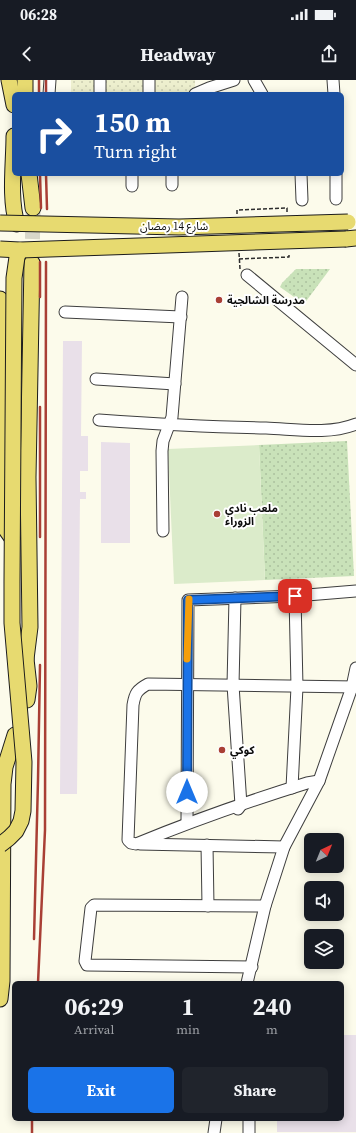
<!DOCTYPE html>
<meta charset="utf-8">
<style>
body{margin:0;font-family:"Source Serif 4","Noto Sans Arabic",serif;background:#20242c;color:#f1f3f6;height:100vh;display:flex;flex-direction:column;font-size:15px;white-space:nowrap}
*{box-sizing:border-box;margin:0}
p{font-size:13px;color:#9ea1a6}
.icon{flex:none;width:22px;height:22px;fill:none;stroke:currentColor;stroke-width:2;stroke-linecap:round;stroke-linejoin:round}
.map{position:relative;flex:1;overflow:hidden}
.drawer{position:absolute;left:12px;top:901px;width:332px;height:140px;display:flex;flex-direction:column;background:#171b24;border-radius:6px;box-shadow:0 2px 10px #0003}
.drawer>*{flex:none}
.banner{position:absolute;left:12px;top:12px;width:332px;height:84px;border-radius:6px;box-shadow:0 2px 10px #0003;background:#1a4fa0;color:#fff;overflow:hidden}
.needle{width:26px;rotate:43deg}
.buttons{position:absolute;left:304px;top:753px;display:grid;gap:8px}
.buttons a{display:grid;place-items:center;width:40px;height:40px;border-radius:6px;background:#171b24;box-shadow:0 2px 10px #0003;font-size:20px}
.pin{position:absolute;display:grid;place-items:center;width:34px;height:34px;color:#fff;margin:-17px;border-radius:8px;box-shadow:0 2px 6px #0006}
.me{position:absolute;width:44px;margin:-22px;rotate:0deg;stroke-linejoin:round;filter:drop-shadow(0 0 3px #0008)}
.turn{display:flex;align-items:center;gap:14px;height:84px;padding:0 16px;font-size:18px}
.turn .icon{width:52px;height:52px;stroke-width:2.5}
.turn b{display:block;font-size:28px;line-height:34px}
.eta{display:flex;justify-content:space-evenly;align-items:center;height:68px;text-align:center}
.eta b{font-size:24px;font-weight:700;line-height:28px}
.button{display:flex;gap:8px;margin-top:auto;padding:8px 16px}
.button a{flex:1;height:46px;border-radius:6px;background:#1a73e8;color:#fff;font-size:16px;font-weight:700;line-height:46px;text-align:center}
.button a+a{background:#20242c;color:#f1f3f6}
.status{display:flex;justify-content:space-between;align-items:center;height:28px;padding:0 20px;background:#171b24;direction:ltr}
.status svg{height:11px;fill:currentColor}
header{display:flex;justify-content:space-between;align-items:center;height:52px;padding:0 16px;background:#171b24;font-size:18px;font-weight:700}
.map>svg:first-child{display:block}
</style>
<div class="status"><b>06:28</b><svg viewBox="0 0 49 12"><path d="M0 12V9h3v3zM5 12V6h3v6zM10 12V3h3v9zM15 12V0h3v12zM26 1h20v11H26zM47 4h2v5h-2z"/></svg></div>
<header><svg class="icon" aria-label="back" viewBox="0 0 24 24"><path d="M15 5l-7 7 7 7"/></svg>Headway<svg class="icon" aria-label="share" viewBox="0 0 24 24"><path d="M12 15V3M7 8l5-5 5 5M5 13v7h14v-7"/></svg></header>
<div class="map">
<svg width="356" height="1053" viewBox="0 0 356 1053">
<defs>
<pattern id="farmland-dots" width="8" height="8" patternUnits="userSpaceOnUse"><rect width="8" height="8" fill="#edefce"/><path d="M2 2h.1M6 6h.1" fill="none" stroke="#caccb0" stroke-width="1.8" stroke-linecap="round"/></pattern>
<pattern id="grass-dots" width="8" height="8" patternUnits="userSpaceOnUse"><rect width="8" height="8" fill="#c9e2b9"/><path d="M2 2h.1M6 6h.1" fill="none" stroke="#abc19e" stroke-width="1.8" stroke-linecap="round"/></pattern>
</defs>
<rect width="100%" height="100%" fill="#fcfbeb"/>
<!-- industrial -->
<g fill="#e9e0e9">
<polygon points="63,261 82,261 81,356 88,356 88,391 80,391 80,412 86,412 86,419 80,419 77,714 60,714"/>
<polygon points="101,362 130,363 130,463 101,463"/>
<polygon points="342,955 356,955 356,1052 277,1052 277,1039 342,1039"/>
</g>
<!-- farmland -->
<rect fill="url(#farmland-dots)" x="71" y="0" width="124" height="14"/>
<!-- grass -->
<g fill="url(#grass-dots)">
<polygon points="296,189 330,189 304,224 280,207 282,203"/>
<polygon points="347,361 354,496 265,500 259,365"/>
</g>
<!-- pitch -->
<polygon fill="#dbebca" points="259,365 265,500 174,504 168,369"/>
<g fill="none" stroke-linecap="round" stroke-linejoin="round">
<!-- major-tunnel -->
<polyline stroke="#d8d7c9" stroke-width="15" stroke-dasharray="15 8" stroke-linecap="butt" points="32,182 33,132"/>
<defs>
<g id="minor">
<polyline points="254,0 262,14"/>
<polyline points="333,0 334,14"/>
<polyline points="49,14 50,0"/>
<polyline points="100,14 100,0"/>
<polyline points="149,14 149,0"/>
<polyline points="195,14 209,8 234,0"/>
<polyline points="132,94 132,106"/>
<polyline points="172,94 172,105"/>
<polyline points="301,94 302,120"/>
<polyline points="336,94 336,119"/>
<polyline points="247,195 356,285"/>
<polyline points="65,232 181,237"/>
<polyline points="96,299 175,304"/>
<path d="M99 340C154 344 210 347 266 348 295 349 328 355 356 344"/>
<polyline points="163,451 162,371 163,361 172,337 182,217"/>
<polyline points="235,518 233,605 241,725 238,729"/>
<path d="M319 701 307 703C249 721 192 741 136 764L131 763 128 760 133 625C135 613 137 610 148 604L356 607"/>
<polyline points="292,708 297,607 295,516"/>
<polyline points="187,743 188,520 295,516 356,511"/>
<polyline points="140,764 284,767"/>
<polyline points="207,765 208,826"/>
<polyline points="252,887 87,885 85,881 91,828 94,825 265,826"/>
<polyline points="247,903 265,826 284,767 319,701 352,607 356,588"/>
<polyline points="214,1053 216,1039"/>
<polyline points="249,1053 249,1039"/>
</g>
<g id="major">
<polyline points="9,0 14,25"/>
<polyline points="25,0 25,14"/>
<path d="M14 56C14 83 9 118 17 144"/>
<polyline points="29,94 33,128"/>
<polyline points="346,159 356,158"/>
<polyline points="0,219 4,352 4,443 7,451 12,458"/>
<polyline points="25,570 29,606 27,620"/>
<polyline points="26,579 30,547 28,397 32,183"/>
<polyline points="0,919 2,901 3,704 5,687 15,655"/>
</g>
</defs>
<!-- minor casing -->
<use href="#minor" stroke="#3e3e3e" stroke-width="13"/>
<!-- major casing -->
<use href="#major" stroke="#1c1c1c" stroke-width="17"/>
<!-- path -->
<g stroke="#2d2d2d" stroke-width="1.5" stroke-dasharray="4 2" stroke-linecap="butt">
<polyline points="237,134 237,130 287,128 287,133"/>
<polyline points="239,173 240,189"/>
<polyline points="239,179 289,177 289,173"/>
</g>
<!-- minor -->
<use href="#minor" stroke="#fff" stroke-width="11"/>
<!-- major -->
<use href="#major" stroke="#e7da70" stroke-width="15"/>
<!-- rail -->
<g stroke="#a93f35" stroke-width="2.5">
<polyline points="39,0 39,14"/>
<polyline points="46,14 46,0"/>
<polyline points="40,94 41,128"/>
<polyline points="46,94 47,129"/>
<polyline points="40,182 40,217"/>
<polyline points="40,457 40,327"/>
<polyline points="34,859 38,700 40,585"/>
<polyline points="38,903 45,750 46,182"/>
<polyline points="32,1039 32,1053"/>
</g>
<defs>
<g id="major-bridge">
<polyline points="0,143 179,147 348,142"/>
<polyline points="0,169 20,170 346,159"/>
<polyline points="0,765 9,758 16,751 21,741 23,731 24,682 12,543 12,503 14,198 17,177 20,170"/>
</g>
</defs>
<!-- major-bridge casing -->
<use href="#major-bridge" stroke="#1c1c1c" stroke-width="17" stroke-linecap="butt"/>
<!-- major-bridge -->
<use href="#major-bridge" stroke="#e7da70" stroke-width="15"/>
</g>
<g fill="none" stroke-linecap="round" stroke-linejoin="round">
<defs>
<polyline id="route" points="187,712 188,520 295,516"/>
</defs>
<!-- route casing -->
<use href="#route" stroke="#114b97" stroke-width="10"/>
<!-- route -->
<use href="#route" stroke="#1a73e8" stroke-width="7"/>
<!-- slow -->
<polyline stroke="#f59e0b" stroke-width="7" points="187,579 189,519"/>
</g>
<!-- markers -->
<g fill="#a93f35" stroke="#fff" stroke-width="1.5">
<circle cx="219" cy="220" r="4"/>
<circle cx="217" cy="434" r="4"/>
<circle cx="222" cy="670" r="4"/>
</g>
<g text-anchor="middle" dominant-baseline="central" stroke-width="4" stroke-linejoin="round" paint-order="stroke">
<!-- street labels -->
<g font-size="11" fill="#0b0b0b" stroke="#fff">
<text x="174" y="146">شارع 14 رمضان</text>
</g>
<!-- poi labels -->
<g font-size="11" font-weight="bold" fill="#0b0b0b" stroke="#fff" text-anchor="start">
<text x="227" y="220">مدرسة الشالجية</text>
<text x="225" y="428">ملعب نادي<tspan x="225" dy="13">الزوراء</tspan></text>
<text x="230" y="670">كوكي</text>
</g>
</g>
</svg>
<div class="buttons">
<a><svg class="needle" viewBox="-14 -14 28 28"><path d="M0-13l5 13h-10z" fill="#e53935"/><path d="M0 13l5-13h-10z" fill="#9ea1a6"/></svg></a>
<a><svg class="icon" aria-label="sound" viewBox="0 0 24 24"><path d="M4 9h4l5-4v14l-5-4H4zM17 9q2 3 0 6"/></svg></a>
<a><svg class="icon" aria-label="layers" viewBox="0 0 24 24"><path d="M12 4l9 5-9 5-9-5zM3 14l9 5 9-5"/></svg></a>
</div>
<div class="pin" style="left:295px;top:516px;background:#d93025"><svg class="icon" aria-label="arrive" viewBox="0 0 24 24"><path d="M6 21V4h12l-3 4 3 4H6"/></svg></div>
<svg class="me" style="left:187px;top:712px" viewBox="-20 -20 40 40"><circle r="19" fill="#fff"/><path d="M0-13L10 11 0 6-10 11z" fill="#1a73e8"/></svg>
<div class="banner">
<div class="turn"><svg class="icon" aria-label="right" viewBox="0 0 24 24"><path d="M7 20v-9h11M14 6l5 5-5 5"/></svg><div><b>150 m</b>Turn right</div></div>
</div>
<section class="drawer">
<div class="eta">
<div><b>06:29</b><p>Arrival</p></div>
<div><b>1</b><p>min</p></div>
<div><b>240</b><p>m</p></div>
</div>
<div class="button"><a>Exit</a><a>Share</a></div>
</section>
</div>
